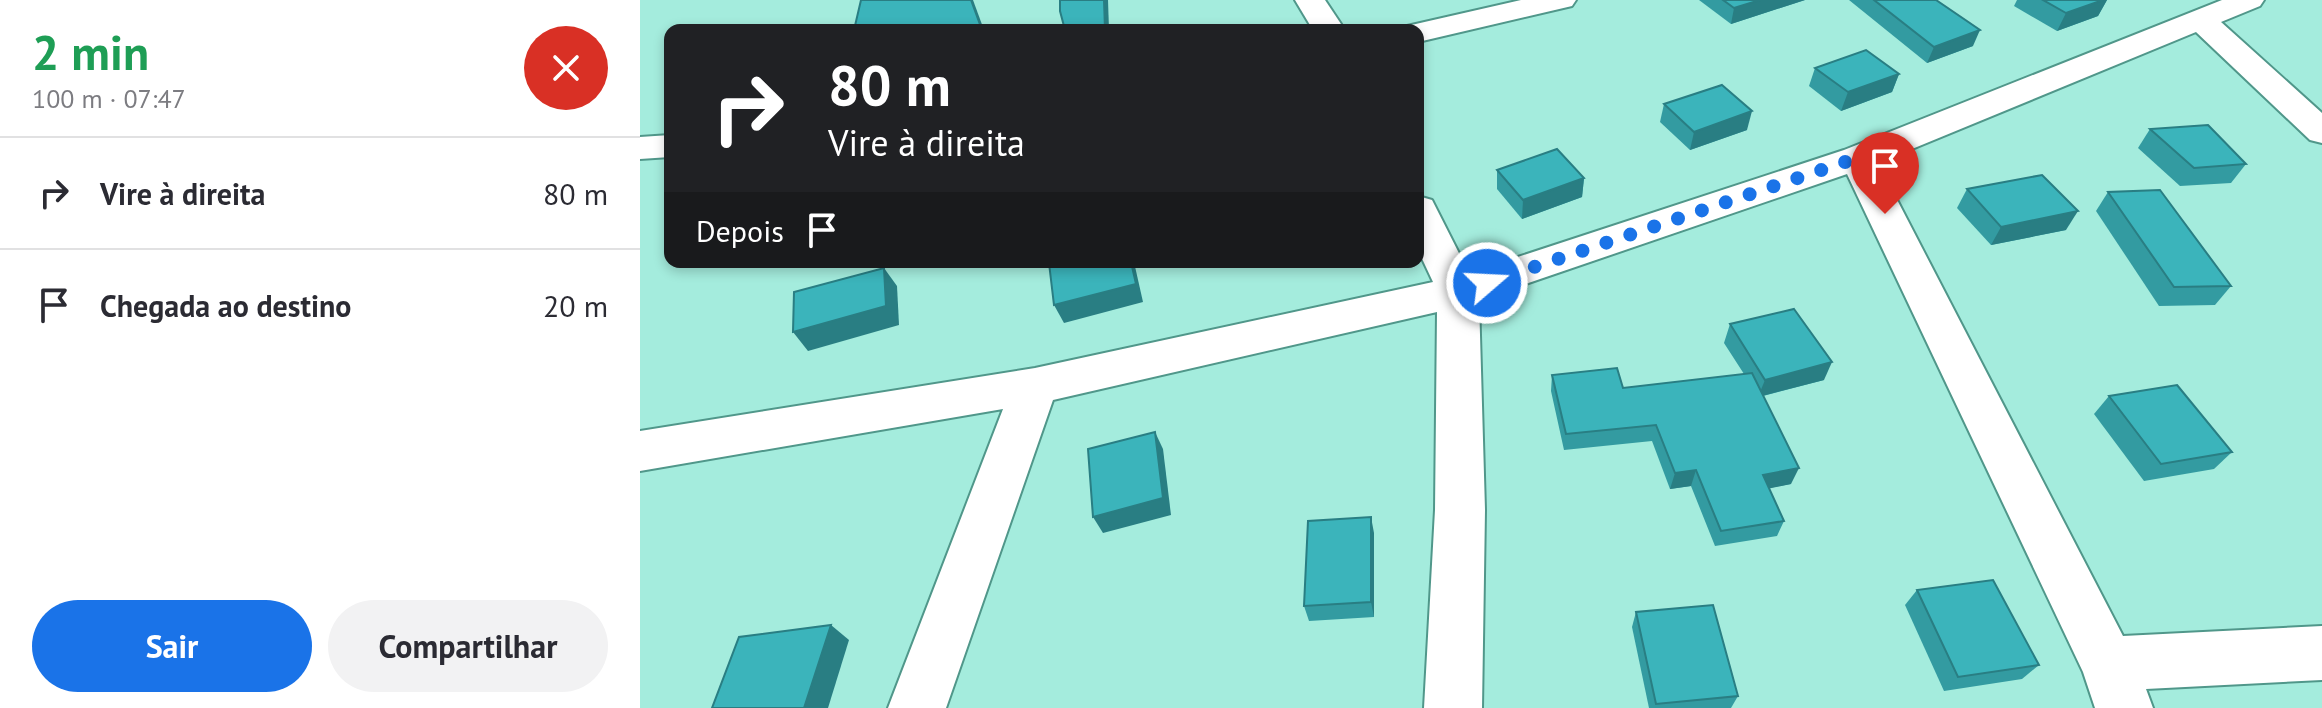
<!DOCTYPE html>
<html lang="pt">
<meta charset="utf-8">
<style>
body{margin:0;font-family:"PT Sans",sans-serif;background:#f2f2f3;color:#2b2b33;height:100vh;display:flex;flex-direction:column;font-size:30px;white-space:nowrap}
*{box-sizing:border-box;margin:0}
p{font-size:26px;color:#7c7c81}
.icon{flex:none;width:44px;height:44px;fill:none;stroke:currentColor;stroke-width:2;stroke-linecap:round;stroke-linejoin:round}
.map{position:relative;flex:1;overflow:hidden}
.sheet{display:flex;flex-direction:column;background:#fff;width:640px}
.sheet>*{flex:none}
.hud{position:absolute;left:24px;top:24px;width:760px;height:244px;border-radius:16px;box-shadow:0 4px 12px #0003;background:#202124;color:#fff;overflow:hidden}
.pin{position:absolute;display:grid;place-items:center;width:68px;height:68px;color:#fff;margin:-82px -34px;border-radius:50% 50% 50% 0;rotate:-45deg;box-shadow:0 0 8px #0007}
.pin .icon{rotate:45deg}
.me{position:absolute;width:88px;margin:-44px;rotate:71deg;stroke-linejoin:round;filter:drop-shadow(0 0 6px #0008)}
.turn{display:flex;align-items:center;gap:28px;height:168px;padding:0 32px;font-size:36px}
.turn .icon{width:104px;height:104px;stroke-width:2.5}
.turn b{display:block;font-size:56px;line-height:68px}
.then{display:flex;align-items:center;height:76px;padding:0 32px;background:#0003;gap:16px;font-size:30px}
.round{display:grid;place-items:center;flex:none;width:84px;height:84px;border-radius:42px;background:#f2f2f3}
.headline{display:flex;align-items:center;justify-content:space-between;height:136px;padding:0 32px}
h1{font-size:48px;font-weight:700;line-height:60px;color:#1e9e55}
.primary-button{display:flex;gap:16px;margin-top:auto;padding:16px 32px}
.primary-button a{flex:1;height:92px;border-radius:48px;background:#1a73e8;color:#fff;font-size:32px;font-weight:700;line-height:92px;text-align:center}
.primary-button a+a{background:#f2f2f3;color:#2b2b33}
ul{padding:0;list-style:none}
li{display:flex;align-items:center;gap:24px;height:112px;padding:0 32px;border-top:2px solid #e1e1e2}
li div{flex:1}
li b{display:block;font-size:30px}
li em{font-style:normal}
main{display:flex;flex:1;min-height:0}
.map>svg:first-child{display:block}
</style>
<main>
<section class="sheet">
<div class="headline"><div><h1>2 min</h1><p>100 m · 07:47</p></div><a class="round" style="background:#d93025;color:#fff"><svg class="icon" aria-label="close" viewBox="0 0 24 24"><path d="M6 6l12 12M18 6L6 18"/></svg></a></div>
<ul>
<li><svg class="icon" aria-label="right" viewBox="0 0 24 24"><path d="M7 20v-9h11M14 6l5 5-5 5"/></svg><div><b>Vire à direita</b></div><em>80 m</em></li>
<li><svg class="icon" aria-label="arrive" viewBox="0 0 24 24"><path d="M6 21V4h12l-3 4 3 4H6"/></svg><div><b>Chegada ao destino</b></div><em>20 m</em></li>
</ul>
<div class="primary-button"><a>Sair</a><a>Compartilhar</a></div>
</section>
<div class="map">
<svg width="1682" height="708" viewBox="0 0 1682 708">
<rect width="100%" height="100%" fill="#a4ecdd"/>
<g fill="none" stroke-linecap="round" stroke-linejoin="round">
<defs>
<g id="minor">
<polygon points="655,0 685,0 705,30 673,30"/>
<polygon points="881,0 936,0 932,6 778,42 778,30 764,30 767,26"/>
<polygon points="1582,0 1624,0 1620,6 1581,22 1682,113 1682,143 1670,140 1556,32 1238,163 1483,636 1682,626 1682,680 1506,689 1513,708 1455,708 1443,672 1207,174 839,300 845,510 842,708 784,708 795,510 797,312 413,400 306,708 248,708 363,409 0,471 0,431 395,368 793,282 778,250 778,196 792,200 829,273 1204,150"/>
<polygon points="30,135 30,157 0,159 0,137"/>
</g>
</defs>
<!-- minor casing -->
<use href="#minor" stroke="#50978a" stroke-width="4"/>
<!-- minor -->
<use href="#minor" fill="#fff" fill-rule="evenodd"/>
</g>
<!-- wall -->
<g fill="#339ba1">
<polygon points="1059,0 1165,0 1091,24"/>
<polygon points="1209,0 1296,0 1333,46 1287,63"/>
<polygon points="1377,0 1467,0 1458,16 1417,31 1374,6"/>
<polygon points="1175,68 1259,74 1252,92 1201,111 1169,86"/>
<polygon points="1024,104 1107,130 1050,150 1020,122"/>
<polygon points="1510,129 1606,164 1591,183 1540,186 1498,148"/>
<polygon points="857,170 944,178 942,197 882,219 857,189"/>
<polygon points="1327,189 1426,230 1351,245 1317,208"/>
<polygon points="1468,192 1591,286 1575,305 1519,306 1456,211"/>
<polygon points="1090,324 1184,380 1123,396 1151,484 1129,488 1144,521 1137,536 1075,546 1051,486 1030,489 1012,441 924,450 911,391 912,375 983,388 1104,374 1084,343"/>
<polygon points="1469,396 1592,452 1574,469 1504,481 1454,414"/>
<polygon points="734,533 734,617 669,621 664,606"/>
<polygon points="1277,590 1399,665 1382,679 1304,691 1265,605"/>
<polygon points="996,612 1098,696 1091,708 1009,708 992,627"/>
</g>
<!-- shaded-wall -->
<g fill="#297e83">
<polygon points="331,0 333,0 344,30 342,30"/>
<polygon points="464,0 468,0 469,30 465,30"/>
<polygon points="1120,0 1165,0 1091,24 1094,8"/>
<polygon points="1463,0 1467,0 1458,16 1417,31 1426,13"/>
<polygon points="1340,30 1333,46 1287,63 1294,47"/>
<polygon points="1259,74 1252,92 1201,111 1208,92"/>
<polygon points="1112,111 1107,130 1050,150 1054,132"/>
<polygon points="944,178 942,197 882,219 883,200"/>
<polygon points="1438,211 1426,230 1351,245 1361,227"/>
<polygon points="491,262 494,262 503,302 424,323 414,305"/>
<polygon points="244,268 257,286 259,325 168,351 153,332"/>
<polygon points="1192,362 1184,380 1118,397 1125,380"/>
<polygon points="515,432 523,449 531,515 463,533 453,517"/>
<polygon points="1159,468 1151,484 1117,491 1123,475"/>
<polygon points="1056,470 1051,486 1030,489 1035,473"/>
<polygon points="731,517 734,533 734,617 731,602"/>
<polygon points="191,625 209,640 188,708 164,708"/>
</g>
<!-- building -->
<g fill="#3bb4bb" stroke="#297e83" stroke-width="2">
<polygon points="221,0 331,0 342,30 214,30"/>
<polygon points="420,0 464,0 465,30 425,30 420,11"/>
<polygon points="1083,0 1120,0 1094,8"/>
<polygon points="1234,0 1296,0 1340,30 1294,47"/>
<polygon points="1403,0 1463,0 1426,13"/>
<polygon points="1226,50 1259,74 1208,92 1175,68"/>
<polygon points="1082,85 1112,111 1054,132 1024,104"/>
<polygon points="1568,125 1606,164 1554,168 1510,129"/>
<polygon points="917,149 944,178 883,200 857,170"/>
<polygon points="1402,175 1438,211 1361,227 1327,189"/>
<polygon points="1520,190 1591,286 1534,287 1468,192"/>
<polygon points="412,262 491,262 496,284 414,305 409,263"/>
<polygon points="244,268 246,306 153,332 154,292"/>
<polygon points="1154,309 1192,362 1125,380 1090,324"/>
<polygon points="977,368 983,388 1112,373 1159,468 1123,475 1144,521 1081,531 1056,470 1035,473 1016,425 926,434 912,375"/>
<polygon points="1537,385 1592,452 1521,464 1469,396"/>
<polygon points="515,432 523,498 453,517 448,449"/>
<polygon points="731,517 731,602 664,606 668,521"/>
<polygon points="1353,580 1399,665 1318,677 1277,590"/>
<polygon points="1073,605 1098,696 1016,704 996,612"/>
<polygon points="191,625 164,708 72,708 99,637"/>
</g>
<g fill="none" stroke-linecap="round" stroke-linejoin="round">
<!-- route -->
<polyline stroke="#1a73e8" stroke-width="14" stroke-dasharray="0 25.2" points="847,283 1217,158 1245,214"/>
</g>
</svg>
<div class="pin" style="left:1245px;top:214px;background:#d93025"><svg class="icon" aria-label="arrive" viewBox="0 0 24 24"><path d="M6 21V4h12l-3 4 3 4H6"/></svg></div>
<svg class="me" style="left:847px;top:283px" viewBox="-20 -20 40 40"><circle r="17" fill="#1a73e8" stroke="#fff" stroke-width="3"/><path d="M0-11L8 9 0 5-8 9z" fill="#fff"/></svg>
<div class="hud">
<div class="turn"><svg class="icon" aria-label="right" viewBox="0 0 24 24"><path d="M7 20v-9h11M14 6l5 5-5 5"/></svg><div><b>80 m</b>Vire à direita</div></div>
<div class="then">Depois<svg class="icon" aria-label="arrive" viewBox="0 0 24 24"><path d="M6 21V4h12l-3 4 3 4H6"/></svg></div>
</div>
</div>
</main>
